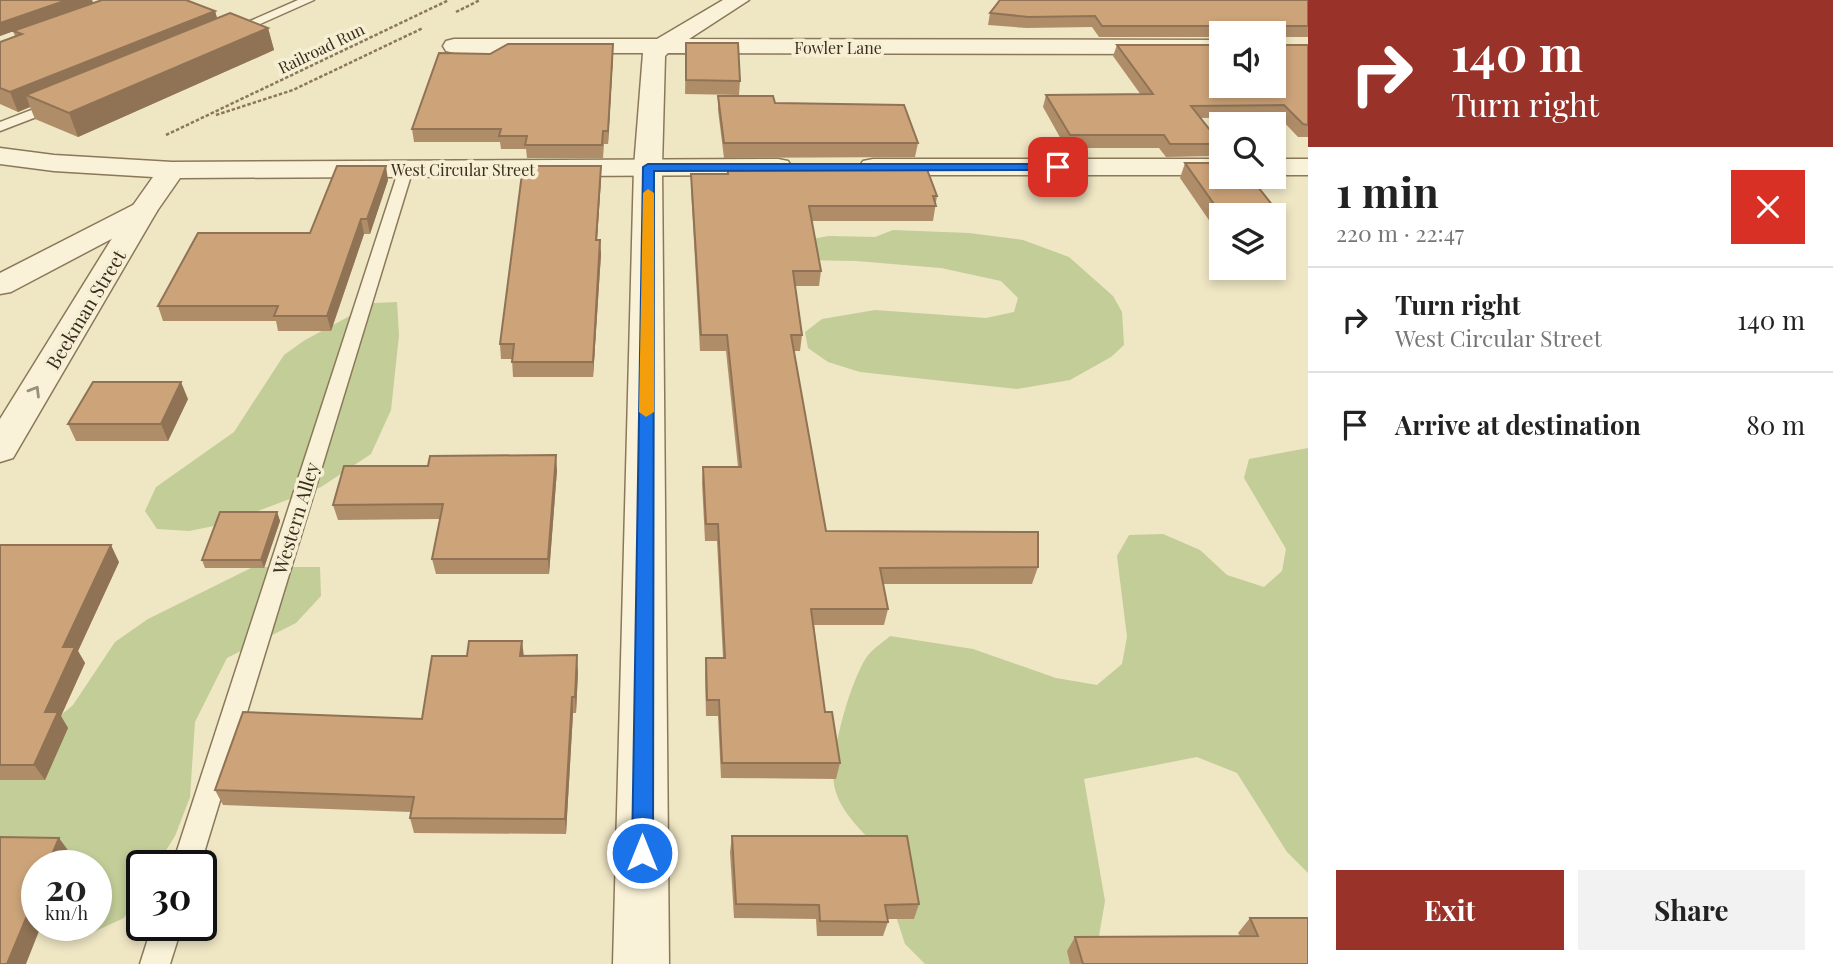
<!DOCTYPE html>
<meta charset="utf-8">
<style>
body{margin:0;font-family:"Playfair Display",serif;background:#f2f2f2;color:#222;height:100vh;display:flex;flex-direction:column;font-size:26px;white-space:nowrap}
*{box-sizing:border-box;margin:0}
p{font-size:23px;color:#767676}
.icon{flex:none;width:38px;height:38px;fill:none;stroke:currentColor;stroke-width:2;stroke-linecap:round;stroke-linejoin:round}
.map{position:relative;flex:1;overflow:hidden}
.side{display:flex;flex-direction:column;background:#fff;width:525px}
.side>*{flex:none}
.guide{background:#99332a;color:#fff;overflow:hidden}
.buttons{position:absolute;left:1209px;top:21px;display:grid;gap:14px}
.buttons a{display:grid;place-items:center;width:77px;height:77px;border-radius:0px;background:#fff;box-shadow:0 4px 10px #0003;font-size:35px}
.speed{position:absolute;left:21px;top:850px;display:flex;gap:14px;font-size:35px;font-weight:700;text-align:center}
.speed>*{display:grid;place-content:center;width:91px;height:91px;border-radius:50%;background:#fff;box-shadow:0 4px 10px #0003;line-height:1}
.speed small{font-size:18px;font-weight:400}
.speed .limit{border:4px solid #111;border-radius:10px;background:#fff;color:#111}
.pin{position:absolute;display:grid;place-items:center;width:60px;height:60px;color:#fff;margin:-30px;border-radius:14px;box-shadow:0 4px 10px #0006}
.me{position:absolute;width:77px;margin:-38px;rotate:0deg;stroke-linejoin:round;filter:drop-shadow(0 0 5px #0008)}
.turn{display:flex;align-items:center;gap:24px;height:147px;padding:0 28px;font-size:32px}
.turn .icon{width:91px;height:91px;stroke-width:2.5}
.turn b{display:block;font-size:49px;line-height:60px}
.round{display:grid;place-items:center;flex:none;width:74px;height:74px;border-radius:0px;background:#f2f2f2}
.head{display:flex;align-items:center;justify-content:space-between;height:119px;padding:0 28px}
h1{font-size:42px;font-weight:700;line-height:52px}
.action{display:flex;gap:14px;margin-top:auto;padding:14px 28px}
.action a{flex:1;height:80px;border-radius:0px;background:#99332a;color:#fff;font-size:28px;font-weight:700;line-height:80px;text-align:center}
.action a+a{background:#f2f2f2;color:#222}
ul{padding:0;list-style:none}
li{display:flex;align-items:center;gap:21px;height:105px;padding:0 28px;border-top:2px solid #e0e0e0}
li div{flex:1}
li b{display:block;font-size:26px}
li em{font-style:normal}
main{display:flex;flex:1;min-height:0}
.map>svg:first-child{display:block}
</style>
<main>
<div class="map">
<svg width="1308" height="964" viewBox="0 0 1308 964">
<rect width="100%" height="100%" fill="#efe6c4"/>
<!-- green -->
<g fill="#c2cd98">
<polygon points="893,230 969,233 1023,240 1069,257 1113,296 1122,312 1124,345 1111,357 1070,380 1017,389 860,372 828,362 808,348 805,332 822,319 875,310 986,318 1014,312 1018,298 1001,281 941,268 856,261 799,260 784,244 829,236 875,237"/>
<polygon points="397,302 399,335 391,410 371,454 321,487 224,524 189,531 157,529 145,511 156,487 234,432 284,355 305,340 374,303"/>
<path d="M1308 448V873L1287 852 1237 773 1197 757 1084 779 1105 901 1098 942 1080 964H925L905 944 890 898 888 857C869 838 842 816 835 789 827 761 850 683 866 658 871 650 882 643 890 636L973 649 1056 678 1097 685 1122 664 1127 637 1117 556 1129 535 1163 534 1200 550 1227 575 1264 587 1282 571 1286 549 1244 478 1249 459Z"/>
<polygon points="253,567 320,567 321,596 296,623 227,658 195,722 190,797 175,836 156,866 142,866 142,889 124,918 74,941 52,926 96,926 96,866 37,866 0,852 0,772 5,762 73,705 115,642 148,619"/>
</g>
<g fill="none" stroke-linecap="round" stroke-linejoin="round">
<defs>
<g id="service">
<polygon points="298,0 314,0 233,36 223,33"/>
<polygon points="60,99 65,100 65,106 0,131 0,122"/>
<polygon points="406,165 413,169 200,866 172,866 399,169"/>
<polygon points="152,926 182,926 170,964 140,964"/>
</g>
<g id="minor">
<polygon points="723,0 749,0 689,39 1222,40 1222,54 668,53 665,56 662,167 669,964 613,964 634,167 643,53 454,53 446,51 443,46 446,41 454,39 657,39"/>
<polygon points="143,202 153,205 157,211 153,217 11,292 0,294 0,273 133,205"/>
</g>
<g id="tertiary">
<polygon points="0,148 54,155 172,162 778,159 788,161 792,167 788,173 778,175 180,178 157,211 13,458 0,462 0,419 129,211 153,177 54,171 0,164"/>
<polygon points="873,159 1222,159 1222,175 873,175 863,173 859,167 863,161"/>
<rect x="1274" y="159" width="34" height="16"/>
</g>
</defs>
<!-- service casing -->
<use href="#service" stroke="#8a785a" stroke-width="3"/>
<!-- minor casing -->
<use href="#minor" stroke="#8a785a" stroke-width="3"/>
<!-- tertiary casing -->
<use href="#tertiary" stroke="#8a785a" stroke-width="3"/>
<!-- path -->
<g stroke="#8a785a" stroke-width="2.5" stroke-dasharray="3.5 2" stroke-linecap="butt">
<polyline points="456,12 480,0"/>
<polyline points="216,115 293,90 423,28"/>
<polyline points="166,135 449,0"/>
</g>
<!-- service -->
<use href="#service" fill="#f9f2d8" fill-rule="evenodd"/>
<!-- minor -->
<use href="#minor" fill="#f9f2d8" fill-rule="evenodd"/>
<!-- tertiary -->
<use href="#tertiary" fill="#f9f2d8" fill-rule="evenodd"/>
</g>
<!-- wall -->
<g fill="#b08d69">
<polygon points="0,0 92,0 93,3 215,11 217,18 268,28 274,50 78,137 35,119 30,107 18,112 0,104 0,42 15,36 13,31 0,36"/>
<polygon points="1308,0 1308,37 1276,37 1276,42 1279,45 1308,45 1308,137 1298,137 1279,117 1200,118 1221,144 1216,156 1166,157 1159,148 1066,148 1043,107 1046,95 1141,95 1113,56 1117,45 1222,86 1274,33 1222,33 1222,37 1099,37 1092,27 1026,28 988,25 990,13"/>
<polygon points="686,43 740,81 739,95 685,94"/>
<polygon points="613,56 608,144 604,144 603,158 527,158 526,149 501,149 500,142 414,142 412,129"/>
<polygon points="718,96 775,103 918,143 915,157 724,158 718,110"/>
<polygon points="1185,163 1277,211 1274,218 1274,215 1222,215 1222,226 1213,226 1180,178"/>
<polygon points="727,164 937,196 933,221 812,221 821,271 819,286 795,286 802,335 800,351 794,351 826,531 1038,567 1032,584 883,584 888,609 884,625 814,625 825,712 840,763 836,779 721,778 718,716 706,716 705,674 706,658 723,658 717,541 705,541 702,483 703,467 738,467 726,351 700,351 691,188 691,174 727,174"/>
<polygon points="601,166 601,179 597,240 601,254 593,377 513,377 512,359 501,359 500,344"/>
<polygon points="388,180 370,234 364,234 331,331 278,331 276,321 163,321 158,306 310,233"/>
<polygon points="188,399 168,441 76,441 68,424"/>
<polygon points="557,470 549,574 436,574 432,559 440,519 338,520 333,505"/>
<polygon points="277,512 280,521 264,568 205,568 202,560"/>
<polygon points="0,545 119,562 78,651 85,663 61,716 68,728 45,780 0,780"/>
<polygon points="524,656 578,672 576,713 573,713 566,834 414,833 410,818 411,812 223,805 215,790 422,719"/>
<polygon points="732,836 919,904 914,919 887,919 888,922 883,936 817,936 816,919 734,918 730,852"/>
<polygon points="1250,918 1308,964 1070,964 1067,951 1075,937 1240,936 1238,933"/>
</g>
<!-- shaded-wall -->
<g fill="#907355">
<polygon points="67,0 92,0 93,3 0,36 0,23"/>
<polygon points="215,11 220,29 26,95 30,107 18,112 10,92"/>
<polygon points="268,28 274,50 78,137 69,113"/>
<polygon points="613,44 613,56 608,144 608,131"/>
<polygon points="386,166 388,180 370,234 367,219"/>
<polygon points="601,166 601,179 596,254 596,240"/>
<polygon points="361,219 364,234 331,331 327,316"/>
<polygon points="600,240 601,254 593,377 593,362"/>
<polygon points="181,382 188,399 168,441 161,424"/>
<polygon points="556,455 557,470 549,574 548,559"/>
<polygon points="277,512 280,521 264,568 261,560"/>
<polygon points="111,545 119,562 78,651 85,663 61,716 68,728 45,780 34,765 45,712 63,647"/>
<polygon points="522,641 524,657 520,656"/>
<polygon points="577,655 578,672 576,713 575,697"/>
<polygon points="572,697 573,713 566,834 565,819"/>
<polygon points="59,838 70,853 65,866 47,866"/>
<polygon points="37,892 37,926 41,926 26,964 7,964"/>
</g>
<!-- building -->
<g fill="#cda47a" stroke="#907355" stroke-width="2">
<polygon points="0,0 67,0 0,23"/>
<polygon points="102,0 186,0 215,11 10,92 0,88 0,42 22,34 13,31"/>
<polygon points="1000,0 1308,0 1308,26 1278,26 1276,29 1276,42 1279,45 1308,45 1308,125 1303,124 1284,105 1191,106 1221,144 1170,144 1164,135 1070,135 1046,95 1153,94 1117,45 1222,45 1222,86 1274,86 1274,33 1229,33 1229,29 1226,26 1102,26 1095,16 1029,17 990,13"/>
<polygon points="230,13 268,28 69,113 26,95"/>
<polygon points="686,43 738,43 740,81 686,80"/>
<polygon points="508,44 613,44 608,131 603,131 602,145 525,145 527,136 499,136 501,129 412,129 439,53 490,54"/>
<polygon points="718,96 773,96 775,103 904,105 918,143 724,143"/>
<polygon points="1185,163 1222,163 1222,177 1250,177 1277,211 1219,211"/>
<polygon points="727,164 925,164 937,196 933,196 936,206 809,206 821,271 793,271 802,335 791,335 826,531 1038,532 1038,567 880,568 888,609 811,609 825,712 832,712 840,763 722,763 719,700 707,700 706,658 725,658 718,524 706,524 703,467 741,467 727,335 701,335 691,174 728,174"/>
<polygon points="337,166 386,166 367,219 361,219 327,316 274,316 278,306 158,306 198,233 310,233"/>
<polygon points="523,166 601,166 596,240 600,240 593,362 512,362 514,344 500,344"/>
<polygon points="93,382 181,382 161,424 68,424"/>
<polygon points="556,455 548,559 432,559 443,504 333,505 344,466 428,466 430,456"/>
<polygon points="220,512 277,512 261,560 202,560"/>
<polygon points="0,545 111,545 63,647 75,647 45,712 58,712 34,765 0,765"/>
<polygon points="469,641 522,641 520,656 577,655 575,697 572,697 565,819 410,818 414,797 215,790 243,712 422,719 432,656 467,656"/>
<polygon points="732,836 907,836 919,904 885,905 888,922 820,921 819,905 736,904"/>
<polygon points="0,837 59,838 47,866 37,866 37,892 7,964 0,964"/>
<polygon points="1250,918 1308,918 1308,964 1083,964 1075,937 1258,936"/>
</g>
<!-- one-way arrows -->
<defs><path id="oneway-chevron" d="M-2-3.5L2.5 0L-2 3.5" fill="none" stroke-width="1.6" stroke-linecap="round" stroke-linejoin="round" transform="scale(1.75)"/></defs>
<use stroke="#99907b" href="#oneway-chevron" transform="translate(35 391) rotate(-59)"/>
<!-- route -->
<polygon fill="#1a73e8" stroke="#114b97" stroke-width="2" points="648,164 1058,164 1063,167 1058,170 654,171 653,853 650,860 642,863 635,860 632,853 643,167"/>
<!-- slow -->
<polygon fill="#f59e0b" points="648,189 654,193 654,412 646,417 639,412 643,193"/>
<g text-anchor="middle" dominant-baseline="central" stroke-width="7" stroke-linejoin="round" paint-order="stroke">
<!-- far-street labels -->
<g font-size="16" fill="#392e1e" stroke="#f6efd4">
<text x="838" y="47">Fowler Lane</text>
<text transform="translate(321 48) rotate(-26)">Railroad Run</text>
<text x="463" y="169">West Circular Street</text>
</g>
<!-- street labels -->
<g font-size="19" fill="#392e1e" stroke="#f6efd4">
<text transform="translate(85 309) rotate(-59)">Beekman Street</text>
<text transform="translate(295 518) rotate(-73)">Western Alley</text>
</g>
</g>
</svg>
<div class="buttons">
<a><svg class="icon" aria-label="sound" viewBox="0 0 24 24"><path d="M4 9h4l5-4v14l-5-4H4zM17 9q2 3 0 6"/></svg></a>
<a><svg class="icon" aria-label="search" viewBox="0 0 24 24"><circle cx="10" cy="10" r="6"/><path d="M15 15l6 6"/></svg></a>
<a><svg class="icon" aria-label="layers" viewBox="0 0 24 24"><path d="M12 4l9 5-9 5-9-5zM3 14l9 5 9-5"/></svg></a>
</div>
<div class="speed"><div>20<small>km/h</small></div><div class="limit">30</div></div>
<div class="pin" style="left:1058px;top:167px;background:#d93025"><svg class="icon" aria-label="arrive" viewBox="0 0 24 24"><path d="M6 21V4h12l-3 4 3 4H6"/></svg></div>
<svg class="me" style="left:642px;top:853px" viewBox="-20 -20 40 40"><circle r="17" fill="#1a73e8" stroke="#fff" stroke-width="3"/><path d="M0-11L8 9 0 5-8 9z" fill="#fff"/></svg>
</div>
<section class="side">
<div class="guide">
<div class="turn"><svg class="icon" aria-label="right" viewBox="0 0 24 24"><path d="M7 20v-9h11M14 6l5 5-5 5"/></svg><div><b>140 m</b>Turn right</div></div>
</div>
<div class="head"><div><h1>1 min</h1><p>220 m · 22:47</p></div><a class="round" style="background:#d93025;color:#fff"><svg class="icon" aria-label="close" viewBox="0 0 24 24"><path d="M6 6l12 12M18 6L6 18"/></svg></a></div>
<ul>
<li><svg class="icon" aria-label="right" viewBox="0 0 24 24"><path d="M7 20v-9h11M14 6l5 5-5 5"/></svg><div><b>Turn right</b><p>West Circular Street</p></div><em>140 m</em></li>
<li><svg class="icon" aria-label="arrive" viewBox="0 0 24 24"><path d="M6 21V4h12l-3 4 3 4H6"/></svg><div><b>Arrive at destination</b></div><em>80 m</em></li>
</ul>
<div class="action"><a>Exit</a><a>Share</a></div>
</section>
</main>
